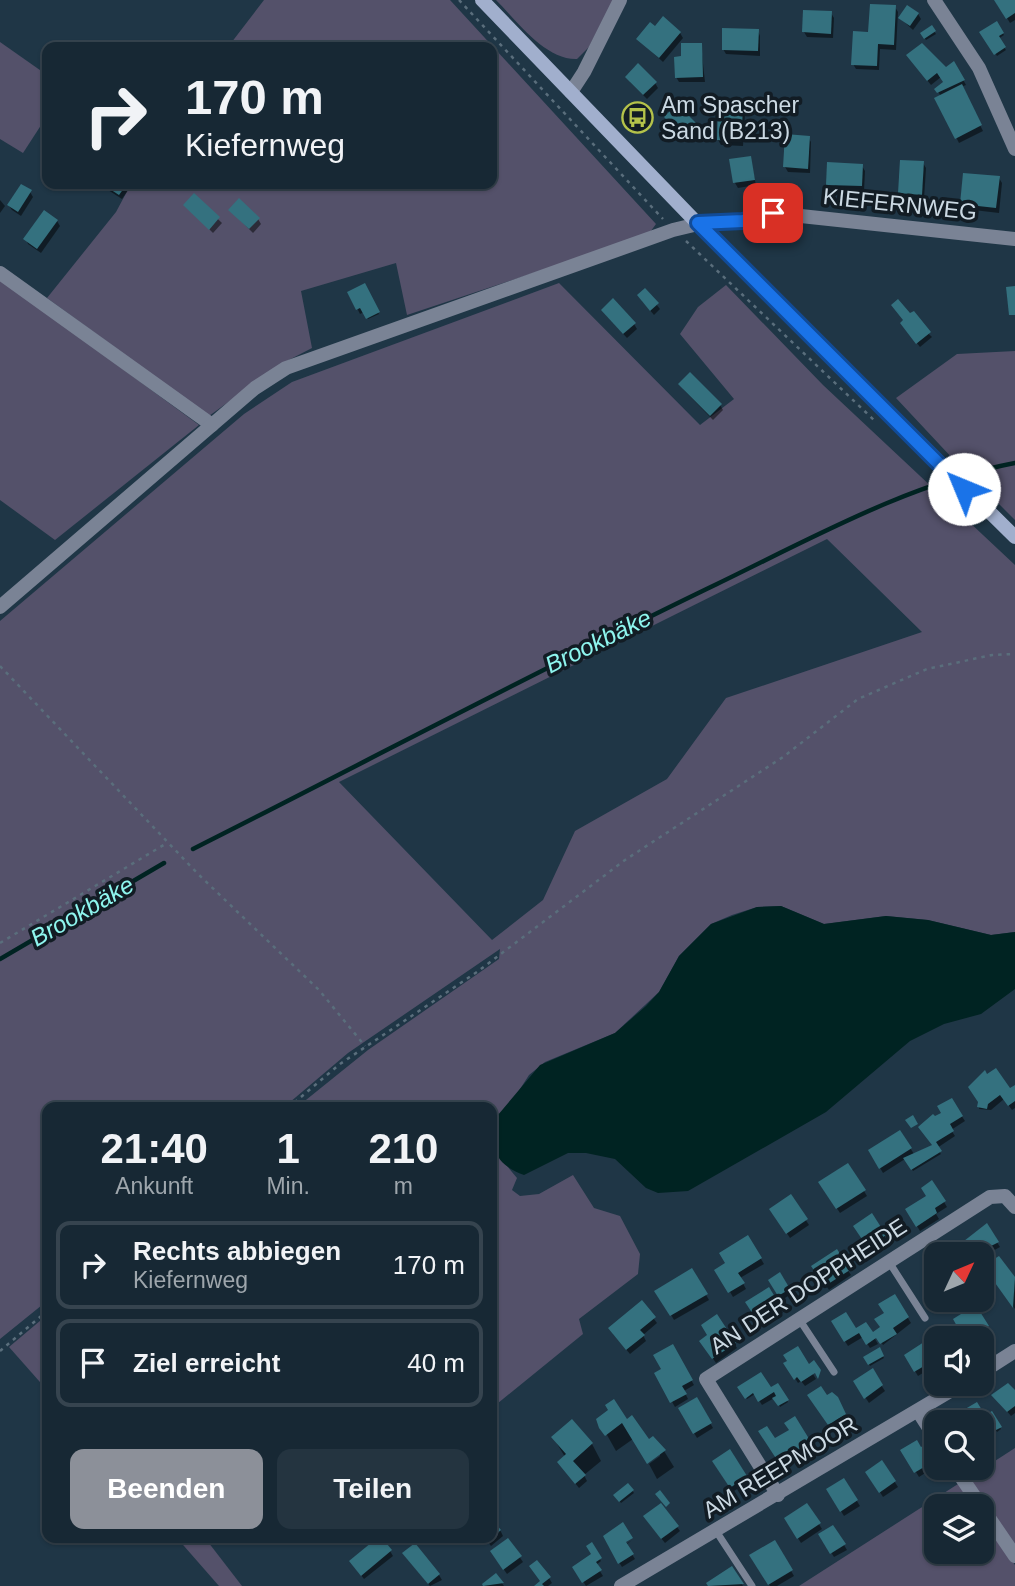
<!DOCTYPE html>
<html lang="de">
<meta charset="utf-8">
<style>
body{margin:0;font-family:Arial,sans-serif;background:#243440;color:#f1f3f6;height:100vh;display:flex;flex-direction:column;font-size:26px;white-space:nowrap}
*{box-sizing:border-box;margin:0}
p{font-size:23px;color:#9ea6ac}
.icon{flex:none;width:38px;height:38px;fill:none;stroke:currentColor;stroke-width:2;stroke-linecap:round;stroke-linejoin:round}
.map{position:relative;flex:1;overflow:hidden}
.details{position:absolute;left:42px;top:1102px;width:455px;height:441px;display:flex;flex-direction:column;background:#172834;border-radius:14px;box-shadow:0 2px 5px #0004,0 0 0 2px #36444f}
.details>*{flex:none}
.hud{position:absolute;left:42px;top:42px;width:455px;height:147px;border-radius:14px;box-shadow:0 2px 5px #0004,0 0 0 2px #36444f;background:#172834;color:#f1f3f6;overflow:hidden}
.needle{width:46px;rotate:46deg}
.fabs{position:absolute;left:924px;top:1242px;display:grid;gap:14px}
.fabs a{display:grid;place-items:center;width:70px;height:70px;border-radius:14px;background:#172834;box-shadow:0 2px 5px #0004,0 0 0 2px #36444f;font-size:35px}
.pin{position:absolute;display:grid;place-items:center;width:60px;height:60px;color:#fff;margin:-30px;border-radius:14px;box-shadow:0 4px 10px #0006}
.me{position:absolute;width:77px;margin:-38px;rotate:315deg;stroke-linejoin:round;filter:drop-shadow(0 0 5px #0008)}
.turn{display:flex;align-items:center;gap:24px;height:147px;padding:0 28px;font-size:32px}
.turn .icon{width:91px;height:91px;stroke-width:2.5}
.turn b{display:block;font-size:49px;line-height:60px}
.eta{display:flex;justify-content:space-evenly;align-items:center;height:119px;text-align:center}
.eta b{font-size:42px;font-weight:600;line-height:49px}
.button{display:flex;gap:14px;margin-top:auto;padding:14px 28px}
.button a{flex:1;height:80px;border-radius:14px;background:#8c9099;color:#fff;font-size:28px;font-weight:600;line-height:80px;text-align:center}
.button a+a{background:#243440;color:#f1f3f6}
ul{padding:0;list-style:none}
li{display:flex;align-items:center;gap:21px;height:88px;margin:0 14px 10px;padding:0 14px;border:4px solid #36444f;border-radius:14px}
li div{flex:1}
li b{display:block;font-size:26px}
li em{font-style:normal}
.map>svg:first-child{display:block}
</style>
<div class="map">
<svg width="1015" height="1586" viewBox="0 0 1015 1586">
<rect width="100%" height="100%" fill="#1f3646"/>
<!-- green -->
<g fill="#54516a" fill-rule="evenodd">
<polygon points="264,0 450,0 656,224 648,235 407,315 396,263 301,291 312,348 281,364 209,416 47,298 116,212 131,184 492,184 492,47 228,47"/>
<path d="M496 0H613L589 47 577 59C545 60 517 21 496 0Z"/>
<polygon points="0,42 47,75 47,116 23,153 0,139"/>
<polygon points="0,279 199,425 55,540 0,500"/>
<path d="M559 283 700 425 734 399 680 334 698 307 726 285 823 385 1015 565V932L991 935 928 920 886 916 824 924 781 906 757 907 732 915 711 924 679 956 659 992 615 1033 545 1062 529 1075 513 1100 492 1122V1108H296L368 1050 499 959 500 949 348 1053 283 1108H47V1301L0 1339V621L244 414 292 382ZM827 539 922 632 726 698 667 779 575 831 543 900 492 940 339 782Z"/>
<polygon points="1015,351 1015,520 977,482 979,474 971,465 954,460 896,398 957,354"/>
<polygon points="492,1148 517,1178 512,1190 520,1196 539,1194 573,1175 594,1208 620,1216 640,1254 638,1274 579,1319 583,1334 492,1408"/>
<polygon points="47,1315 47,1390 9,1347"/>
<polygon points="1015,1448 1015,1548 967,1479"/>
<polygon points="958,1484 975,1507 936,1507 936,1552 982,1552 982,1517 1015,1565 1015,1586 799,1586"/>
<polygon points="177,1538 205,1538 242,1586 219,1586"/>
</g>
<!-- water -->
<path fill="#002322" d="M781 906 824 924 886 916 928 920 991 935 1015 932V989L981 1014 944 1024 910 1041 826 1112 688 1191 658 1193 646 1188 615 1159 586 1153H568L524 1175C495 1164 492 1150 492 1122L540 1065 615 1033 646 1006 659 992 679 956 711 924 757 907Z"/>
<!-- shadow -->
<g fill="#0007">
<polygon points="996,0 1015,0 1015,20 1010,23"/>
<polygon points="895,7 898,12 896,50 880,49 879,70 856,69 853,64 870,34"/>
<polygon points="831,13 834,18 833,38 807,37 804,32"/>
<polygon points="918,14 921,19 913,30 900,18"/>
<polygon points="997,23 1004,35 998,39 1006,50 997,56 982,33"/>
<polygon points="931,27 936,34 926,40 922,34"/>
<polygon points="655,29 680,33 683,38 663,62 638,39"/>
<polygon points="758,31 760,36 760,56 726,54 723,49"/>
<polygon points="701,45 705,82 679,82 676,77 683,58"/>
<polygon points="911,60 945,69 954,63 966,85 961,87 983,131 959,143 937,99 941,97 937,89 944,84 941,77 931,85"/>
<polygon points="630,82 655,83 658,88 647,99"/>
<polygon points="742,110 745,115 743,146 721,145 718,140"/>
<polygon points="666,117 696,126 699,131 688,142"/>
<polygon points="808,137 811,142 810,173 788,172 785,167"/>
<polygon points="750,158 756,185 738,188 735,183"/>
<polygon points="923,163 926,168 924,199 902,198 900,193"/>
<polygon points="862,166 865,171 864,191 830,189 827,184"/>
<polygon points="999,178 1002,183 999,213 965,209 962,204"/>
<polygon points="105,184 129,184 131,186 122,199 108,190"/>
<polygon points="30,192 33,197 21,216 12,210 9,206"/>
<polygon points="194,196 222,223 213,233 185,205"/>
<polygon points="0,200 5,206 0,213"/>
<polygon points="230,210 258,219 261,224 253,233"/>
<polygon points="57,221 60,226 41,253 28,244 26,239"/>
<polygon points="364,285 379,314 368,319 364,312 360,314 349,292"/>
<polygon points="645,290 660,309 654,315 642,301"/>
<polygon points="606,315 634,324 637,329 627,338"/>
<polygon points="910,316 932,337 920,347 905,328"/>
<polygon points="683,389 720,405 723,410 713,420"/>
<polygon points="985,1073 1010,1090 1015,1088 1015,1108 1012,1110 1004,1099 991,1110 979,1109"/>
<polygon points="951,1100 965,1121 951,1130 955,1136 937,1148 941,1154 913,1171 905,1159 883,1173 870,1151 900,1132 914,1154 933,1145 943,1113"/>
<polygon points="848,1165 867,1196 840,1213 820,1183"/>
<polygon points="932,1182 947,1207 936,1214 939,1219 920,1231 907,1210 928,1197"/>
<polygon points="790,1196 809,1225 790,1238 771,1209"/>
<polygon points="871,1216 888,1241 872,1252 855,1227"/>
<polygon points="987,1226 1000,1247 982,1257 974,1255 966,1241"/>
<polygon points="748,1237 764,1264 740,1278 746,1289 733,1297 717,1270 727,1264"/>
<polygon points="836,1252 851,1275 829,1290 814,1267"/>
<polygon points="936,1257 936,1283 932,1286 924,1273 929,1270 925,1264"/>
<polygon points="999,1258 1015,1281 1015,1309 988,1271"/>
<polygon points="692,1271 709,1300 674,1320 657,1291"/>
<polygon points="779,1275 791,1294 782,1300 770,1280"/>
<polygon points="768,1289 783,1313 762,1326 747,1302"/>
<polygon points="894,1296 911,1323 883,1345 875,1333 872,1334 878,1344 870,1348 863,1337 848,1346 833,1322 872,1334 882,1328"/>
<polygon points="979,1300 984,1309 978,1312 991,1332 980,1339 961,1339 955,1320"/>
<polygon points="642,1303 657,1323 643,1335 646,1341 630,1354 613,1334"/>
<polygon points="716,1317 737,1348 716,1363 701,1341 709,1336"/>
<polygon points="672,1347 694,1385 684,1391 688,1399 675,1407 656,1374 663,1370"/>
<polygon points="935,1347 936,1358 932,1358 936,1365 918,1376 906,1356"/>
<polygon points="797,1348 816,1379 805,1386 801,1381 798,1383 786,1364"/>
<polygon points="879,1349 884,1358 870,1366 865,1357"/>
<polygon points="872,1371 885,1391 869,1403 855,1382"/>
<polygon points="777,1385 788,1402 780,1407 776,1397 762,1405 755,1394 747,1399 740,1388 770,1389"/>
<polygon points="1015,1393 1015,1413 1011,1416 994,1396"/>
<polygon points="832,1394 847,1420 832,1429 818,1405"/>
<polygon points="696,1399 713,1428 697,1438 680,1409"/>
<polygon points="991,1413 1001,1429 997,1432 992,1423 982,1429 984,1418"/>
<polygon points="598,1419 627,1421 648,1441 664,1451 674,1467 657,1479 649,1464 660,1456 660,1452 633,1439 616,1451"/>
<polygon points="794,1419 813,1448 783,1467 761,1432 775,1441 791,1430"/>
<polygon points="553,1437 592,1444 601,1461 584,1475 587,1481 579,1488 559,1463 565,1457"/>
<polygon points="929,1445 936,1457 936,1466 919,1477 903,1451 921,1450"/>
<polygon points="729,1452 749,1482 734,1491 717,1467"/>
<polygon points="882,1462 898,1487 883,1497 867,1472"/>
<polygon points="844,1480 860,1506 844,1516 828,1490"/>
<polygon points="628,1485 634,1493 621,1503 615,1495"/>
<polygon points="807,1505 822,1529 801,1543 786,1519"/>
<polygon points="492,1513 503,1536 491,1546 485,1538 492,1538"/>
<polygon points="648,1522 677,1527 680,1531 665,1543"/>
<polygon points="833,1527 847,1550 834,1557 820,1535"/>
<polygon points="508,1540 523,1562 507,1574 495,1557"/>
<polygon points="632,1540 626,1545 635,1559 622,1567 608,1545 621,1544 622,1547"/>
<polygon points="774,1542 794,1576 777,1586 770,1586 752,1555"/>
<polygon points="591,1545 601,1561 596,1565 603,1576 586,1586 574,1567 593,1554"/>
<polygon points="390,1551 393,1556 364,1579 354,1566"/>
<polygon points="407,1558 439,1575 442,1580 430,1586"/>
<polygon points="732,1569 743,1586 710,1586 708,1583"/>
<polygon points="496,1575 504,1586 485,1586 484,1585"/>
<polygon points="549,1578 552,1583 548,1586 536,1586"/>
</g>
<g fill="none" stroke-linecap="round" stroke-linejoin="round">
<!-- stream -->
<g stroke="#002322" stroke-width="4.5">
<path d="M193 849C368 761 540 669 717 584 812 538 910 483 1015 463"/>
<polyline points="0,959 164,863"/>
</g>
</g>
<!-- building -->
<g fill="#34717f">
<polygon points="994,0 1015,0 1015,13 1006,19"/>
<polygon points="870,4 896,5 894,45 878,44 877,66 851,65 853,31 868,32"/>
<polygon points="907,5 919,13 910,26 898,18"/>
<polygon points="803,10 832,11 831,34 802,32"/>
<polygon points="663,16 681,32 659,58 636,39 650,22 655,26"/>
<polygon points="997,21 1004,33 999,36 1006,47 994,55 979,32"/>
<polygon points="932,25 936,31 924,39 920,33"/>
<polygon points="722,28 759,29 758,51 722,50"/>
<polygon points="681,43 702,43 703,77 675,78 674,57 681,56"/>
<polygon points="922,43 946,67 954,61 965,80 937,93 934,89 943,82 937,73 927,81 906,55"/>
<polygon points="638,63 657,82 643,95 625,77"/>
<polygon points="962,84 982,125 955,139 934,98"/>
<polygon points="677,104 698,125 684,138 664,117"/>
<polygon points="718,107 743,109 741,142 717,140"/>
<polygon points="785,134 810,136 808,169 783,167"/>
<polygon points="751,156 755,180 733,183 729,159"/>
<polygon points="900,160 924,161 922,195 898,193"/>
<polygon points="827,162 863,164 862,186 826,185"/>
<polygon points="963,173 1000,176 996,208 960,204"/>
<polygon points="21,184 32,190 18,212 7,205"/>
<polygon points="102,184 127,184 119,195"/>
<polygon points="194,193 220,217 209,230 183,205"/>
<polygon points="239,198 260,218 249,229 228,210"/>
<polygon points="44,210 58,220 37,249 23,239"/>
<polygon points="365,283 380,312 366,319 360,308 356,310 347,292"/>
<polygon points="1015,286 1015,315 1009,315 1006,287"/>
<polygon points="645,288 659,303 650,311 637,295"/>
<polygon points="613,298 636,323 623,334 601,310"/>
<polygon points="898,299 910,313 914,311 931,332 916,344 900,323 903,320 891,305"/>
<polygon points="690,372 722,404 710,416 678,384"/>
<polygon points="996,1068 1010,1088 1015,1085 1015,1101 1008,1106 1000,1095 988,1104 987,1109 977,1107 978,1102 968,1087 985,1070 987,1074"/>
<polygon points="952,1098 963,1116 950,1124 954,1131 936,1142 942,1151 911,1170 903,1158 932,1145 918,1127 933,1114 935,1116 941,1113 937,1106"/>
<polygon points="913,1115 918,1124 911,1128 905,1120"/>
<polygon points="900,1130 912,1148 879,1169 868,1150"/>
<polygon points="848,1163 866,1190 836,1209 818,1182"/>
<polygon points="932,1180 946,1201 935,1208 937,1213 916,1227 905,1209 926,1196 921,1188"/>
<polygon points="791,1194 808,1219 786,1234 769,1209"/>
<polygon points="872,1213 886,1235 868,1248 853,1226"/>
<polygon points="987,1223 999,1242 973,1255 964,1241"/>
<polygon points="748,1235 762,1258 738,1273 745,1283 728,1293 714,1270 725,1263 719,1253"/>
<polygon points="837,1249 850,1270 825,1286 811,1266"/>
<polygon points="936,1255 936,1285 933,1279 928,1282 922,1272 926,1270 923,1263"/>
<polygon points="999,1256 1015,1277 1013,1308 983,1266"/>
<polygon points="692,1268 708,1294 670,1316 654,1291"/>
<polygon points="780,1272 790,1289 778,1296 768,1280"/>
<polygon points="769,1287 781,1307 758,1322 745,1302"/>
<polygon points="895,1294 909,1317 893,1328 897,1334 880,1344 876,1338 866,1345 859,1333 844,1342 831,1321 846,1312 856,1328 866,1322 873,1332 880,1327 874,1319 884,1313 878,1304"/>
<polygon points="642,1300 656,1317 640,1330 645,1335 626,1350 608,1328"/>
<polygon points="963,1300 981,1300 983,1303 977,1307 989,1326 969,1339 959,1339 955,1333 958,1328 953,1319 969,1309"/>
<polygon points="717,1314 736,1343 712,1359 699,1341 707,1335 701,1325"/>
<polygon points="924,1342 929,1349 936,1345 936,1359 914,1372 904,1355"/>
<polygon points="673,1344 693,1380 682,1386 687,1394 670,1403 654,1373 661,1369 653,1355"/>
<polygon points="798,1346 809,1364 814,1360 821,1370 818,1379 815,1373 801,1382 797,1377 794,1380 783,1363 787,1361 783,1355"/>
<polygon points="880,1347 884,1356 868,1365 863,1357"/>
<polygon points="873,1368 883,1385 864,1399 853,1381"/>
<polygon points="761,1372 771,1387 778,1383 789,1400 778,1406 772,1398 776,1396 774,1392 758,1402 753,1393 745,1399 737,1387"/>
<polygon points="1008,1383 1015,1390 1015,1406 1007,1412 991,1395"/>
<polygon points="821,1386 827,1395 832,1392 838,1397 846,1414 828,1425 807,1395"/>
<polygon points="697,1397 712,1423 693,1434 678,1408"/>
<polygon points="614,1399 627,1419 632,1415 649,1439 653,1436 666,1450 647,1464 622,1423 605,1436 599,1428 596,1419 608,1410 605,1405"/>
<polygon points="977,1402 985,1415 992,1411 1002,1427 994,1431 987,1420 982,1423 960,1423 955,1415"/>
<polygon points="795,1416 811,1442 779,1463 758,1431 767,1426 775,1438 789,1430 784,1423"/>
<polygon points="572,1419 593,1443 573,1461 586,1475 575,1484 557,1462 566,1454 551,1437"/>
<polygon points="917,1440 921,1447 929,1443 936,1460 914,1473 900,1450"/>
<polygon points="730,1449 747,1476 730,1488 712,1461"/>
<polygon points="882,1460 896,1481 879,1493 865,1472"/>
<polygon points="844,1478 858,1500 840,1512 826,1489"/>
<polygon points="628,1483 634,1490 619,1502 613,1495"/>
<polygon points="660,1490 670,1503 666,1507 655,1494"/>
<polygon points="661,1503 679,1526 661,1539 643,1516"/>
<polygon points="807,1503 821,1523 797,1539 784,1518"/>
<polygon points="492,1510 498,1517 493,1520 501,1530 492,1538"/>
<polygon points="623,1522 633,1538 626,1542 634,1554 618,1564 603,1536"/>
<polygon points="833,1525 846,1544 830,1554 818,1534"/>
<polygon points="377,1538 382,1538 392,1550 361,1576 349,1561"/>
<polygon points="508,1538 522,1556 503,1570 490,1551"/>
<polygon points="775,1540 793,1570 768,1585 749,1555"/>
<polygon points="592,1542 602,1558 596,1562 602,1570 582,1583 572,1567 591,1554 586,1546"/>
<polygon points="415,1543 440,1574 428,1584 402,1553"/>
<polygon points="537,1560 551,1577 542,1584 544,1586 534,1586 540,1581 529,1566"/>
<polygon points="732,1566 744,1584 708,1586 706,1583"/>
<polygon points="496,1573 504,1583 483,1586 482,1584"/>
</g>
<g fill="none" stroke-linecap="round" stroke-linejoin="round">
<!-- path -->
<g stroke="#5a6e7c" stroke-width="2.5" stroke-dasharray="3.5 5" stroke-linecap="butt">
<polyline points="459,0 663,219"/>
<polyline points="686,241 876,422"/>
<polyline points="0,666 198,874 319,990 365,1046"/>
<polyline points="0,943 167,843"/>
<polyline points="288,1108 340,1064 477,972 625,860 783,757 858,699 927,669 992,655 1015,654"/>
<polyline points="0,1351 47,1311"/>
</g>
<!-- lane -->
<g stroke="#7a8395" stroke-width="7">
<polyline points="889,1262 925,1318"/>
<polyline points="799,1319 834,1372"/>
<polyline points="716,1531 752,1586"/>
</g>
<!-- street -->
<g stroke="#7a8395" stroke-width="14">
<polyline points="934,0 979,68 1015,149"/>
<polyline points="571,92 584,72 620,0"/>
<polyline points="0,273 212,425"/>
<polyline points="0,607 255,388 286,368 673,230 698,224 743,221 773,213 1015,239"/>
<polyline points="982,1372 1015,1351"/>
<polyline points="918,1411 936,1439"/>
<polyline points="955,1468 1015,1556"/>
<polyline points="778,1495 706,1379 990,1197 1005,1196 1015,1207"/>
<polyline points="621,1586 962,1384"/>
</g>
<!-- secondary -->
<polyline stroke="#a1afcd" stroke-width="14" points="482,0 698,224 1015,537"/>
</g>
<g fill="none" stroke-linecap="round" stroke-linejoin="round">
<defs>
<polyline id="route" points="773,213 743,221 698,223 964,489"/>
</defs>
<!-- route casing -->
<use href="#route" stroke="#114b97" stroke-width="18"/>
<!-- route -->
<use href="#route" stroke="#1a73e8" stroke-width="12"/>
</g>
<!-- icons -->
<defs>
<symbol id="bus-ring" viewBox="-11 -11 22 22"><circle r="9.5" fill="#121c24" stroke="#b4c24a" stroke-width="1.5"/><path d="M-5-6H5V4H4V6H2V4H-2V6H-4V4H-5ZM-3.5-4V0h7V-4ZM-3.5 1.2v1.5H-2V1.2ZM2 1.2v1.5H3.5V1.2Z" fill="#b4c24a"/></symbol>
</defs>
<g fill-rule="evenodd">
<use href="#bus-ring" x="620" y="100" width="35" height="35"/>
</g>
<g text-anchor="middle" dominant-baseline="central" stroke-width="7" stroke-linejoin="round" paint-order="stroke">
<!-- poi labels -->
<g font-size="23" fill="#cbd9e3" stroke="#121c24" text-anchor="start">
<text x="661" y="105">Am Spascher<tspan x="661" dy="26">Sand (B213)</tspan></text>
</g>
<!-- street labels -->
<g font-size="23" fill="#cbd9e3" stroke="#121c24">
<text transform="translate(900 204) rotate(6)">KIEFERNWEG</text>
<text transform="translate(808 1286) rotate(-33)">AN DER DOPPHEIDE</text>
<text transform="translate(780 1467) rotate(-31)">AM REEPMOOR</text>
</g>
<!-- water labels -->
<g font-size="24" font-style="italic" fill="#8ef5ee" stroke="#121c24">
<text transform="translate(598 641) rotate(-26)">Brookbäke</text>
<text transform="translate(82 911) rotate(-30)">Brookbäke</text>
</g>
</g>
</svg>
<div class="fabs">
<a><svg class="needle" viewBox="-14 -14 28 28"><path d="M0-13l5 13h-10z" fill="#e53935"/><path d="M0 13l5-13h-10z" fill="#9ea6ac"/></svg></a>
<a><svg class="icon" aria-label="sound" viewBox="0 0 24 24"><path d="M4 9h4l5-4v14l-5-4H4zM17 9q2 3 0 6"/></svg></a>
<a><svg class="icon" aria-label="search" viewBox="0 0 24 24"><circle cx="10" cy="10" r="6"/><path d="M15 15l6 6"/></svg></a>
<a><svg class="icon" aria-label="layers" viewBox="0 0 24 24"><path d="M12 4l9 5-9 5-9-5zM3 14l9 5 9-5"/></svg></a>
</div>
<div class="pin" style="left:773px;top:213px;background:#d93025"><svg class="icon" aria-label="arrive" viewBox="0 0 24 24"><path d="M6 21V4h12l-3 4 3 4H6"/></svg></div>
<svg class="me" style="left:964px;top:489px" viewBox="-20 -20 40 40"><circle r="19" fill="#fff"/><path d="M0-13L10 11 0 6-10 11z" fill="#1a73e8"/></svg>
<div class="hud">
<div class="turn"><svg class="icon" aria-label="right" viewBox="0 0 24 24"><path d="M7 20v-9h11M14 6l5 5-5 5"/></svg><div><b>170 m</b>Kiefernweg</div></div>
</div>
<section class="details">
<div class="eta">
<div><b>21:40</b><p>Ankunft</p></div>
<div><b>1</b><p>Min.</p></div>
<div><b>210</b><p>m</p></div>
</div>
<ul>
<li><svg class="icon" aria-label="right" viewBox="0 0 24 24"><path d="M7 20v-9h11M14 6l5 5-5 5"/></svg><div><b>Rechts abbiegen</b><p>Kiefernweg</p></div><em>170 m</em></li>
<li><svg class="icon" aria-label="arrive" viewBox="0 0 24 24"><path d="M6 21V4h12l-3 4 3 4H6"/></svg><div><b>Ziel erreicht</b></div><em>40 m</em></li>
</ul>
<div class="button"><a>Beenden</a><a>Teilen</a></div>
</section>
</div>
